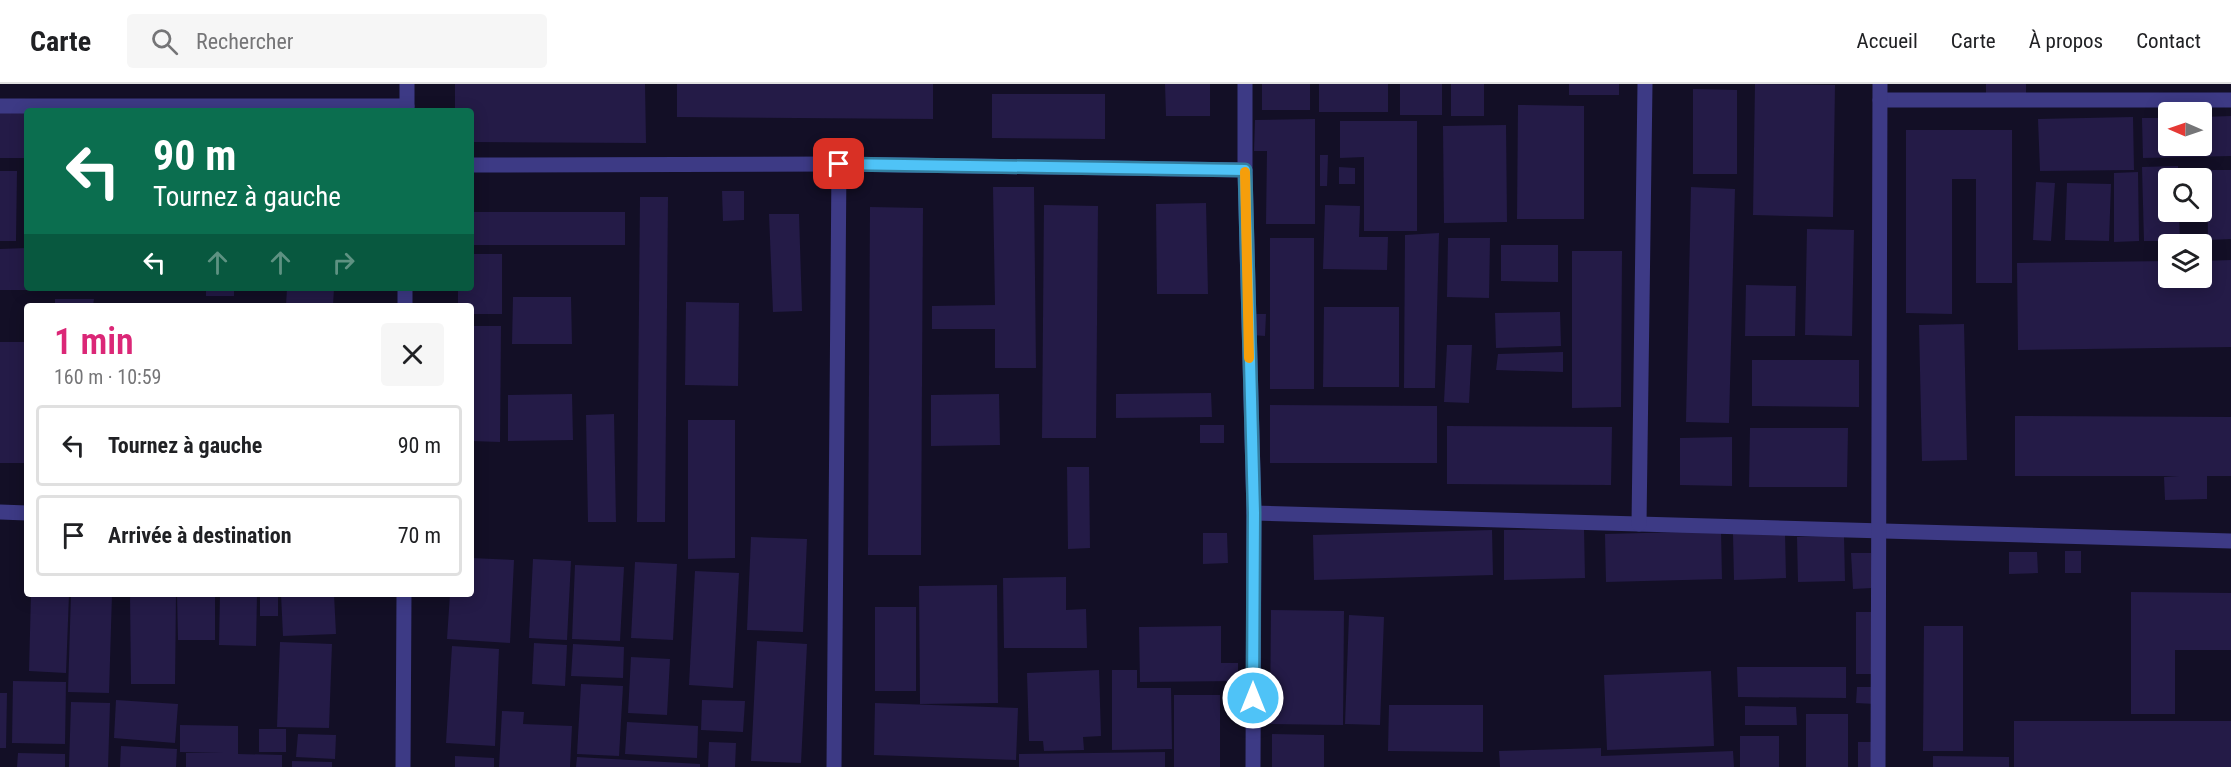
<!DOCTYPE html>
<html lang="fr">
<meta charset="utf-8">
<style>
body{margin:0;font-family:"Roboto Condensed",sans-serif;background:#f6f6f6;color:#202124;height:100vh;display:flex;flex-direction:column;font-size:22px;white-space:nowrap}
*{box-sizing:border-box;margin:0}
p{font-size:20px;color:#757577}
.icon{flex:none;width:33px;height:33px;fill:none;stroke:currentColor;stroke-width:2;stroke-linecap:round;stroke-linejoin:round}
.map{position:relative;flex:1;overflow:hidden}
.drawer{position:absolute;left:24px;top:219px;width:450px;height:294px;display:flex;flex-direction:column;background:#fff;border-radius:6px;box-shadow:0 3px 15px #0003}
.drawer>*{flex:none}
.hud{position:absolute;left:24px;top:24px;width:450px;height:183px;border-radius:6px;box-shadow:0 3px 15px #0003;background:#0b6e4f;color:#fff;overflow:hidden}
.needle{width:39px;rotate:272deg}
.controls{position:absolute;left:2158px;top:18px;display:grid;gap:12px}
.controls a{display:grid;place-items:center;width:54px;height:54px;border-radius:6px;background:#fff;box-shadow:0 3px 15px #0003;font-size:30px}
.pin{position:absolute;display:grid;place-items:center;width:51px;height:51px;color:#fff;margin:-26px;border-radius:12px;box-shadow:0 3px 9px #0006}
.me{position:absolute;width:66px;margin:-33px;rotate:0deg;stroke-linejoin:round;filter:drop-shadow(0 0 4px #0008)}
.turn{display:flex;align-items:center;gap:21px;height:126px;padding:0 30px;font-size:27px}
.turn .icon{width:78px;height:78px;stroke-width:2.5}
.turn b{display:block;font-size:42px;line-height:51px}
.lanes{display:flex;align-items:center;height:57px;padding:0 30px;background:#0003;justify-content:center;gap:30px;direction:ltr}
.lanes .off{opacity:.35}
.round{display:grid;place-items:center;flex:none;width:63px;height:63px;border-radius:6px;background:#f6f6f6}
.overview{display:flex;align-items:center;justify-content:space-between;height:102px;padding:0 30px}
h1{font-size:36px;font-weight:600;line-height:45px;color:#db2777}
ul{padding:0;list-style:none}
li{display:flex;align-items:center;gap:18px;height:81px;margin:0 12px 9px;padding:0 18px;border:3px solid #e0e0e0;border-radius:6px}
li div{flex:1}
li b{display:block;font-size:22px}
li em{font-style:normal}
header{display:flex;align-items:center;gap:36px;box-sizing:border-box;height:84px;padding:0 30px;background:#fff;border-bottom:2px solid #e0e0e0}
header strong{font-size:28px}
nav{display:flex;gap:33px;margin-inline-start:auto;font-size:21px}
.search{width:420px;height:54px;background:#f6f6f6;display:flex;align-items:center;gap:15px;box-sizing:border-box;padding:0 21px;border-radius:6px;color:#757577;font-size:22px}
.map>svg:first-child{display:block}
</style>
<header>
<strong>Carte</strong>
<div class="search"><svg class="icon" aria-label="search" viewBox="0 0 24 24"><circle cx="10" cy="10" r="6"/><path d="M15 15l6 6"/></svg>Rechercher</div>
<nav><a>Accueil</a><a>Carte</a><a>À propos</a><a>Contact</a></nav>
</header>
<div class="map">
<svg width="2231" height="683" viewBox="0 0 2231 683">
<rect width="100%" height="100%" fill="#130f26"/>
<!-- building -->
<g fill="#241b47">
<polygon points="455,0 645,0 646,59 471,58 471,27 455,27"/>
<polygon points="677,0 933,0 933,35 677,33"/>
<polygon points="1165,0 1210,0 1210,32 1166,32"/>
<rect x="1262" y="0" width="48" height="26"/>
<rect x="1319" y="0" width="69" height="28"/>
<rect x="1400" y="0" width="42" height="31"/>
<rect x="1451" y="0" width="33" height="32"/>
<rect x="1569" y="0" width="50" height="11"/>
<polygon points="1755,0 1835,1 1833,133 1753,131"/>
<rect x="1986" y="0" width="40" height="10"/>
<polygon points="1693,5 1737,6 1737,90 1693,90"/>
<polygon points="992,10 1105,10 1105,55 992,54"/>
<polygon points="1518,21 1584,22 1584,135 1517,135"/>
<rect x="0" y="28" width="27" height="46"/>
<polygon points="2231,32 2231,72 2143,74 2142,34 2169,34 2169,62 2202,62 2202,33"/>
<polygon points="2133,33 2134,86 2040,87 2038,35"/>
<polygon points="1315,35 1315,140 1266,140 1267,67 1254,67 1255,36"/>
<polygon points="1340,37 1417,37 1417,147 1364,147 1364,73 1340,74"/>
<polygon points="1506,41 1507,138 1444,139 1443,42"/>
<polygon points="1906,46 2012,46 2012,199 1976,199 1976,95 1952,95 1952,230 1906,229"/>
<polygon points="1320,71 1328,71 1327,102 1320,102"/>
<polygon points="2178,82 2178,94 2169,94 2169,128 2179,128 2180,157 2144,157 2142,83"/>
<polygon points="1339,83 1355,84 1355,100 1339,100"/>
<polygon points="2207,86 2231,86 2231,155 2208,156"/>
<polygon points="0,87 17,87 16,157 0,157"/>
<polygon points="2138,88 2139,157 2114,158 2114,89"/>
<polygon points="2036,98 2055,99 2051,157 2033,156"/>
<polygon points="2067,99 2111,100 2109,157 2065,156"/>
<polygon points="993,103 1034,103 1036,284 995,284 995,245 932,245 932,222 995,221"/>
<polygon points="1691,103 1735,105 1729,339 1686,338"/>
<polygon points="722,107 744,107 744,136 723,137"/>
<polygon points="640,113 668,113 665,438 637,438"/>
<polygon points="1206,119 1208,210 1157,210 1156,120"/>
<polygon points="1044,121 1098,122 1096,354 1042,354"/>
<polygon points="1325,121 1360,122 1359,153 1388,153 1387,186 1323,185"/>
<polygon points="870,123 923,124 921,471 868,471"/>
<rect x="471" y="128" width="154" height="33"/>
<polygon points="769,130 799,130 802,227 773,228"/>
<polygon points="1807,145 1854,146 1852,252 1805,251"/>
<polygon points="1439,149 1435,304 1404,304 1405,151"/>
<rect x="1270" y="154" width="44" height="151"/>
<polygon points="1448,154 1490,154 1489,214 1447,213"/>
<polygon points="1501,161 1558,161 1558,198 1501,197"/>
<polygon points="27,164 27,206 0,206 0,165"/>
<polygon points="1572,167 1622,167 1621,323 1572,324"/>
<polygon points="471,170 502,170 502,230 471,230 471,222 458,222 458,204 471,204"/>
<polygon points="2231,176 2231,263 2018,266 2017,179 2169,177 2169,194 2202,194 2202,177"/>
<polygon points="1746,201 1796,202 1795,252 1745,252"/>
<rect x="206" y="204" width="28" height="8"/>
<polygon points="287,204 334,204 333,222 286,222"/>
<polygon points="513,213 571,213 572,260 512,260"/>
<polygon points="55,215 94,215 93,222 55,222"/>
<polygon points="686,218 739,219 738,302 685,301"/>
<polygon points="1324,223 1399,223 1399,303 1323,303"/>
<polygon points="1560,228 1561,262 1496,264 1495,229"/>
<polygon points="1252,230 1266,230 1265,252 1252,251"/>
<polygon points="1964,240 1967,376 1922,377 1919,241"/>
<polygon points="471,242 501,242 500,358 471,357"/>
<rect x="0" y="258" width="25" height="121"/>
<polygon points="1447,261 1472,261 1469,319 1444,318"/>
<polygon points="1563,268 1563,288 1496,286 1498,270"/>
<polygon points="1752,276 1859,276 1859,323 1752,322"/>
<polygon points="1211,309 1212,333 1116,334 1116,310"/>
<polygon points="572,310 573,356 508,357 508,311"/>
<polygon points="999,310 1000,361 931,362 931,311"/>
<polygon points="1270,321 1437,322 1437,379 1270,379"/>
<polygon points="614,330 616,438 588,438 586,331"/>
<polygon points="2015,332 2231,333 2231,392 2207,392 2207,415 2165,416 2164,393 2179,392 2015,392"/>
<polygon points="688,336 735,336 735,474 688,475"/>
<rect x="1200" y="341" width="24" height="18"/>
<polygon points="1447,342 1612,343 1611,401 1447,400"/>
<polygon points="1750,344 1848,344 1847,403 1749,403"/>
<polygon points="1732,353 1732,402 1680,401 1680,354"/>
<polygon points="1067,383 1089,383 1090,464 1068,465"/>
<polygon points="1584,445 1585,494 1504,496 1504,446"/>
<polygon points="1492,446 1493,491 1314,496 1313,451"/>
<polygon points="1721,447 1722,495 1606,498 1605,450"/>
<polygon points="1203,449 1227,449 1228,479 1203,480"/>
<polygon points="1785,449 1786,494 1734,496 1733,450"/>
<polygon points="1844,452 1845,497 1798,498 1797,453"/>
<polygon points="751,453 807,455 803,548 747,546"/>
<rect x="2065" y="467" width="16" height="22"/>
<polygon points="2009,468 2037,468 2038,489 2009,490"/>
<polygon points="1851,469 1871,469 1872,504 1853,505"/>
<polygon points="471,474 514,476 510,559 447,555 450,510 471,510"/>
<polygon points="533,475 571,477 567,556 529,554"/>
<polygon points="635,478 677,480 673,556 631,554"/>
<polygon points="575,481 624,483 620,557 572,555"/>
<polygon points="695,487 739,489 733,604 689,601"/>
<polygon points="1066,493 1066,526 1086,525 1087,564 1004,564 1003,494"/>
<polygon points="997,501 998,619 920,620 919,502"/>
<polygon points="2131,508 2231,509 2231,566 2175,566 2175,630 2131,630"/>
<polygon points="31,510 69,510 66,589 29,587"/>
<polygon points="71,510 112,510 109,609 68,608"/>
<polygon points="130,510 176,510 175,600 131,600"/>
<polygon points="177,510 215,510 215,556 178,556"/>
<polygon points="220,510 257,510 256,562 219,561"/>
<rect x="260" y="510" width="18" height="22"/>
<polygon points="281,510 334,510 336,550 283,552"/>
<rect x="875" y="523" width="41" height="84"/>
<polygon points="1271,526 1344,527 1343,641 1270,640"/>
<rect x="1856" y="528" width="17" height="62"/>
<polygon points="1349,531 1384,533 1380,641 1345,640"/>
<polygon points="1221,542 1221,579 1238,579 1238,597 1140,598 1139,543"/>
<polygon points="1924,542 1963,542 1963,667 1923,667"/>
<polygon points="757,557 807,560 801,679 751,677"/>
<polygon points="280,558 332,560 329,644 277,643"/>
<polygon points="534,559 567,561 565,602 532,600"/>
<polygon points="573,560 624,563 623,594 571,592"/>
<polygon points="452,562 499,565 495,662 446,659"/>
<polygon points="631,573 670,575 667,631 628,629"/>
<polygon points="1737,583 1846,583 1846,614 1738,613"/>
<polygon points="1099,586 1101,652 1083,653 1084,666 1044,667 1043,657 1029,657 1027,589"/>
<polygon points="1112,586 1137,586 1137,604 1171,604 1172,665 1112,666"/>
<polygon points="1711,587 1714,662 1607,666 1604,591"/>
<polygon points="13,597 66,598 65,660 12,659"/>
<polygon points="581,600 623,602 619,672 577,670"/>
<polygon points="1857,603 1875,603 1875,620 1856,619"/>
<polygon points="0,609 7,609 6,664 0,664"/>
<rect x="1174" y="611" width="46" height="72"/>
<polygon points="116,616 178,620 175,659 114,654"/>
<polygon points="702,616 745,617 743,648 701,646"/>
<polygon points="71,618 110,619 108,683 69,683"/>
<polygon points="875,619 1018,624 1016,676 874,671"/>
<polygon points="1389,621 1483,621 1483,668 1388,667"/>
<polygon points="1745,622 1796,623 1797,641 1745,641"/>
<polygon points="502,627 524,628 523,640 572,642 570,683 499,683"/>
<rect x="1806" y="630" width="42" height="53"/>
<rect x="2014" y="637" width="217" height="46"/>
<polygon points="627,638 698,642 697,674 625,670"/>
<polygon points="180,641 238,642 238,670 282,671 282,683 186,683 186,669 223,669 180,668"/>
<rect x="259" y="645" width="27" height="23"/>
<polygon points="298,650 336,651 335,675 296,673"/>
<polygon points="1272,650 1324,651 1324,683 1272,683"/>
<rect x="1740" y="652" width="39" height="31"/>
<polygon points="709,658 736,659 735,683 708,683"/>
<rect x="1858" y="658" width="14" height="25"/>
<polygon points="121,662 177,665 176,683 120,683"/>
<polygon points="1601,664 1601,672 1733,667 1734,683 1500,683 1499,667"/>
<polygon points="1165,668 1165,683 1019,683 1019,670"/>
<polygon points="18,669 65,670 65,683 17,683"/>
<polygon points="455,672 494,674 494,683 455,683"/>
<polygon points="1933,672 2009,673 2009,683 1933,683"/>
<polygon points="577,673 700,680 700,683 576,683"/>
<polygon points="292,677 332,678 332,683 292,683"/>
</g>
<g fill="none" stroke-linecap="round" stroke-linejoin="round">
<!-- minor -->
<g stroke="#3d3a85" stroke-width="15">
<polyline points="1245,0 1245,86 1254,429 1253,683"/>
<polyline points="1880,16 2231,16"/>
<polyline points="0,22 407,22"/>
<polyline points="407,27 407,0"/>
<polyline points="471,81 839,80 1245,86"/>
<polyline points="405,222 405,204"/>
<polyline points="0,428 27,429"/>
<polyline points="1254,429 2231,457"/>
<polyline points="1639,440 1645,0"/>
<polyline points="403,683 404,510"/>
<polyline points="834,683 839,80"/>
<polyline points="1878,683 1880,0"/>
</g>
</g>
<g fill="none" stroke-linecap="round" stroke-linejoin="round">
<defs>
<polyline id="route" points="839,80 1245,86 1254,429 1253,614"/>
</defs>
<!-- route casing -->
<use href="#route" stroke="#337fa1" stroke-width="15"/>
<!-- route -->
<use href="#route" stroke="#4fc3f7" stroke-width="10"/>
<!-- slow -->
<polyline stroke="#f59e0b" stroke-width="10" points="1245,88 1249,274"/>
</g>
</svg>
<div class="controls">
<a><svg class="needle" viewBox="-14 -14 28 28"><path d="M0-13l5 13h-10z" fill="#e53935"/><path d="M0 13l5-13h-10z" fill="#757577"/></svg></a>
<a><svg class="icon" aria-label="search" viewBox="0 0 24 24"><circle cx="10" cy="10" r="6"/><path d="M15 15l6 6"/></svg></a>
<a><svg class="icon" aria-label="layers" viewBox="0 0 24 24"><path d="M12 4l9 5-9 5-9-5zM3 14l9 5 9-5"/></svg></a>
</div>
<div class="pin" style="left:839px;top:80px;background:#d93025"><svg class="icon" aria-label="arrive" viewBox="0 0 24 24"><path d="M6 21V4h12l-3 4 3 4H6"/></svg></div>
<svg class="me" style="left:1253px;top:614px" viewBox="-20 -20 40 40"><circle r="17" fill="#4fc3f7" stroke="#fff" stroke-width="3"/><path d="M0-11L8 9 0 5-8 9z" fill="#fff"/></svg>
<div class="hud">
<div class="turn"><svg class="icon" aria-label="left" viewBox="0 0 24 24"><path d="M17 20v-9H6M10 6l-5 5 5 5"/></svg><div><b>90 m</b>Tournez à gauche</div></div>
<div class="lanes"><svg class="icon" aria-label="left" viewBox="0 0 24 24"><path d="M17 20v-9H6M10 6l-5 5 5 5"/></svg><svg class="icon off" aria-label="ahead" viewBox="0 0 24 24"><path d="M12 20V5M6 11l6-6 6 6"/></svg><svg class="icon off" aria-label="ahead" viewBox="0 0 24 24"><path d="M12 20V5M6 11l6-6 6 6"/></svg><svg class="icon off" aria-label="right" viewBox="0 0 24 24"><path d="M7 20v-9h11M14 6l5 5-5 5"/></svg></div>
</div>
<section class="drawer">
<div class="overview"><div><h1>1 min</h1><p>160 m · 10:59</p></div><a class="round"><svg class="icon" aria-label="close" viewBox="0 0 24 24"><path d="M6 6l12 12M18 6L6 18"/></svg></a></div>
<ul>
<li><svg class="icon" aria-label="left" viewBox="0 0 24 24"><path d="M17 20v-9H6M10 6l-5 5 5 5"/></svg><div><b>Tournez à gauche</b></div><em>90 m</em></li>
<li><svg class="icon" aria-label="arrive" viewBox="0 0 24 24"><path d="M6 21V4h12l-3 4 3 4H6"/></svg><div><b>Arrivée à destination</b></div><em>70 m</em></li>
</ul>
</section>
</div>
